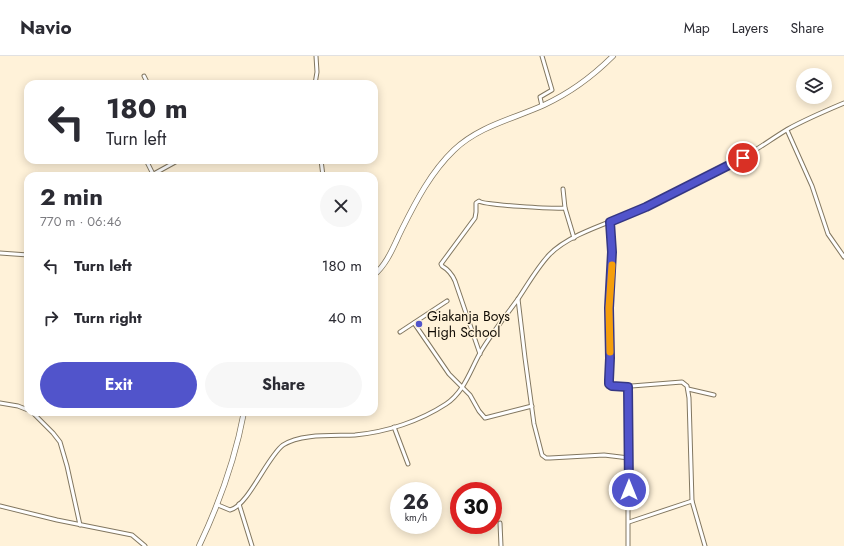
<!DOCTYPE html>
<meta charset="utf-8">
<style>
body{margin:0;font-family:Jost,sans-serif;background:#f7f7f7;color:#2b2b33;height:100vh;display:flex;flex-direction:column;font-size:15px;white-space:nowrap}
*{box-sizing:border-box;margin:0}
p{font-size:13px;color:#7c7c81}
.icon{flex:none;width:22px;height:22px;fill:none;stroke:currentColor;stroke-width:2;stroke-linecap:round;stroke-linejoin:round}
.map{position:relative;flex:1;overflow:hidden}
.details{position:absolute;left:24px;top:116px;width:354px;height:244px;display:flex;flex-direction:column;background:#fff;border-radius:12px;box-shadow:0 2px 10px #0003}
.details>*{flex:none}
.hud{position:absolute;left:24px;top:24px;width:354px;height:84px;border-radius:12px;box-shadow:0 2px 10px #0003;background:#fff;color:#2b2b33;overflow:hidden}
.buttons{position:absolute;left:796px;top:12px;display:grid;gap:8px}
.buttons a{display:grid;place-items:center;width:36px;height:36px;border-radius:50%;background:#fff;box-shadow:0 2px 10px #0003;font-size:20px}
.speed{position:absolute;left:390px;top:426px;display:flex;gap:8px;font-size:20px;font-weight:700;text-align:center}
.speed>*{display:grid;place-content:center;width:52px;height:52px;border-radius:50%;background:#fff;box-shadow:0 2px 10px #0003;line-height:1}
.speed small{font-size:10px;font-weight:400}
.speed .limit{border:6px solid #d22;background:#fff;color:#111}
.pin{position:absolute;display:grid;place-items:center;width:34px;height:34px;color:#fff;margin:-17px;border:2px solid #fff;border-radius:50%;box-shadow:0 1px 4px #0007}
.me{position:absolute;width:44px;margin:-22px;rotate:0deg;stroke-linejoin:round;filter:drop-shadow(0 0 3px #0008)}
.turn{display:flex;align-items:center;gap:14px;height:84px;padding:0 16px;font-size:18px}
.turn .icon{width:52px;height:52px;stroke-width:2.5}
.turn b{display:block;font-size:28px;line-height:34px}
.round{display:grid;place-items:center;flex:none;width:42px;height:42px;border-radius:21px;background:#f7f7f7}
.overview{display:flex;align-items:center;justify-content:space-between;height:68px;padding:0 16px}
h1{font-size:24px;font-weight:700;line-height:30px}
.primary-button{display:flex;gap:8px;margin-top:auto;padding:8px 16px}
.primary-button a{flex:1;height:46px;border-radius:24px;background:#5154cb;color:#fff;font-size:16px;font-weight:700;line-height:46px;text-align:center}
.primary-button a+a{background:#f7f7f7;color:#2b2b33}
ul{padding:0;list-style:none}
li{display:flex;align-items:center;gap:12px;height:52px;padding:0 16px}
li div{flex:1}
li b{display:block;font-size:15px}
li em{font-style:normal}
header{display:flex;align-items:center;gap:24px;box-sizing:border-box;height:56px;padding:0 20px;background:#fff;border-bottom:1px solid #e1e1e2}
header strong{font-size:19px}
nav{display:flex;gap:22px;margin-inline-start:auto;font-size:14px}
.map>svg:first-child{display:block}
</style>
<header>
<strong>Navio</strong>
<nav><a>Map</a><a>Layers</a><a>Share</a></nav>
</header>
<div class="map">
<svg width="844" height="490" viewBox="0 0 844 490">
<rect width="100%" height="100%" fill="#fff2d9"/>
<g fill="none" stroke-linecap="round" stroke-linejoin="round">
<defs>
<g id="street">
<polyline points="144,20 148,28"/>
<polyline points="315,28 317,16 316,0"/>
<polyline points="542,50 540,41 552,34 542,0"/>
<polyline points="787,74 812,130 828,178 844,201"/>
<polyline points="146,104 153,118"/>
<polyline points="321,104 323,120"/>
<polyline points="150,120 179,104"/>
<polyline points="563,133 565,152 574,182"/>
<polyline points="609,167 612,196 609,252 609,328 612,330 619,331 682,326 687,330 689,342 692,445 705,490"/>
<polyline points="0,197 28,199"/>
<polyline points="518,243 525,302 534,368 542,399 546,402 550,402 604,399 629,402"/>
<polyline points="414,267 449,318 470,339 479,355 485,362 532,350"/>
<polyline points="400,276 447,245"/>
<path d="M480 298 455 225C452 218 449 214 442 210L441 208 475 162 476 156V147L479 145C483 149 555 153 565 152"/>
<polyline points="628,331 628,490"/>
<polyline points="688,333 714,339"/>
<polyline points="0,347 18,350 28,354"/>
<polyline points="32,356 53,377 60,386 67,410 80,469"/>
<polyline points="394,371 408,408"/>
<polyline points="239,448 252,490"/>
<path d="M218 449 230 454C248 450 267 401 283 389 301 377 335 380 355 379 387 376 420 365 446 348 464 336 470 315 480 297 491 278 505 261 518 243 528 228 537 212 549 199 571 176 617 165 646 151 660 145 674 137 687 131 706 121 724 112 742 102 758 93 773 82 788 73 806 63 825 55 844 47"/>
<polyline points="0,450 57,464 132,479 145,490"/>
<polyline points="629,466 692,445"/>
<polyline points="500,467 501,490"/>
</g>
<g id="secondary">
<path d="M374 219C388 207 394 189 402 173 416 145 431 116 454 94 479 70 513 63 544 49 570 37 592 21 613 0"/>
<path d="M199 490C220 446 235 404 244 356"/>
</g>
</defs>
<!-- street casing -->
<use href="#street" stroke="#827760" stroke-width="5"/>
<!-- secondary casing -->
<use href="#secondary" stroke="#827760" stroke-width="6"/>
<!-- street -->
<use href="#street" stroke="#fff" stroke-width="3"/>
<!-- secondary -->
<use href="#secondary" stroke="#fff" stroke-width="4.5"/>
</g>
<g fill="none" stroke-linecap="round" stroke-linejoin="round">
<defs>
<polyline id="route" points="629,434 628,331 612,330 609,328 609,324 610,302 609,252 612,196 610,166 646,151 743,102"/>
</defs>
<!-- route casing -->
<use href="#route" stroke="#353784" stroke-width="10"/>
<!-- route -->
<use href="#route" stroke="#5154cb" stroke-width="7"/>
<!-- slow -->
<polyline stroke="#f59e0b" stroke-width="7" points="610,296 609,252 612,209"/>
</g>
<!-- markers -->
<circle fill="#5154cb" stroke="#fff2d9" stroke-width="1.5" cx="419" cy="268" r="4"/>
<g text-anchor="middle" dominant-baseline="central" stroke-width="3" stroke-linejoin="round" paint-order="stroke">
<!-- poi labels -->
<g font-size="14" fill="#110c05" stroke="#fff2d9" text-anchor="start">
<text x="427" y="260">Giakanja Boys<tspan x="427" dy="16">High School</tspan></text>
</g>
</g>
</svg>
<div class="buttons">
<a><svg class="icon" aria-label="layers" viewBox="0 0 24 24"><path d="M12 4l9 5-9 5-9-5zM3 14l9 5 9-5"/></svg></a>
</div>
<div class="speed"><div>26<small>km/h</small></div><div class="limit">30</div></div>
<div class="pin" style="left:743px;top:102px;background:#d93025"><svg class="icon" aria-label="arrive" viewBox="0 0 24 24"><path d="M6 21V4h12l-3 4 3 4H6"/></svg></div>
<svg class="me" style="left:629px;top:434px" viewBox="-20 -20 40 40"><circle r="17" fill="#5154cb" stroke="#fff" stroke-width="3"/><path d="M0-11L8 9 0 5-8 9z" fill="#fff"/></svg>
<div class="hud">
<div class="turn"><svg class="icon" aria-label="left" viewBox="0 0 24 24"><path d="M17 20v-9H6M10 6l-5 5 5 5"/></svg><div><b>180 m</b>Turn left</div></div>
</div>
<section class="details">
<div class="overview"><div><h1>2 min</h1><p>770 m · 06:46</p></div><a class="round"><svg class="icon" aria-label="close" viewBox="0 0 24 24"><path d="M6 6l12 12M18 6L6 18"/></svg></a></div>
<ul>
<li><svg class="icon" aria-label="left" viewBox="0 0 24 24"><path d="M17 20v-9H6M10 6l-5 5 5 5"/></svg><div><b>Turn left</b></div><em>180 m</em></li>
<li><svg class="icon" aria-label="right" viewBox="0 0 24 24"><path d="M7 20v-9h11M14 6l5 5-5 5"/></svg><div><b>Turn right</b></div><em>40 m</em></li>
</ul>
<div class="primary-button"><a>Exit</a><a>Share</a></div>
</section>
</div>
